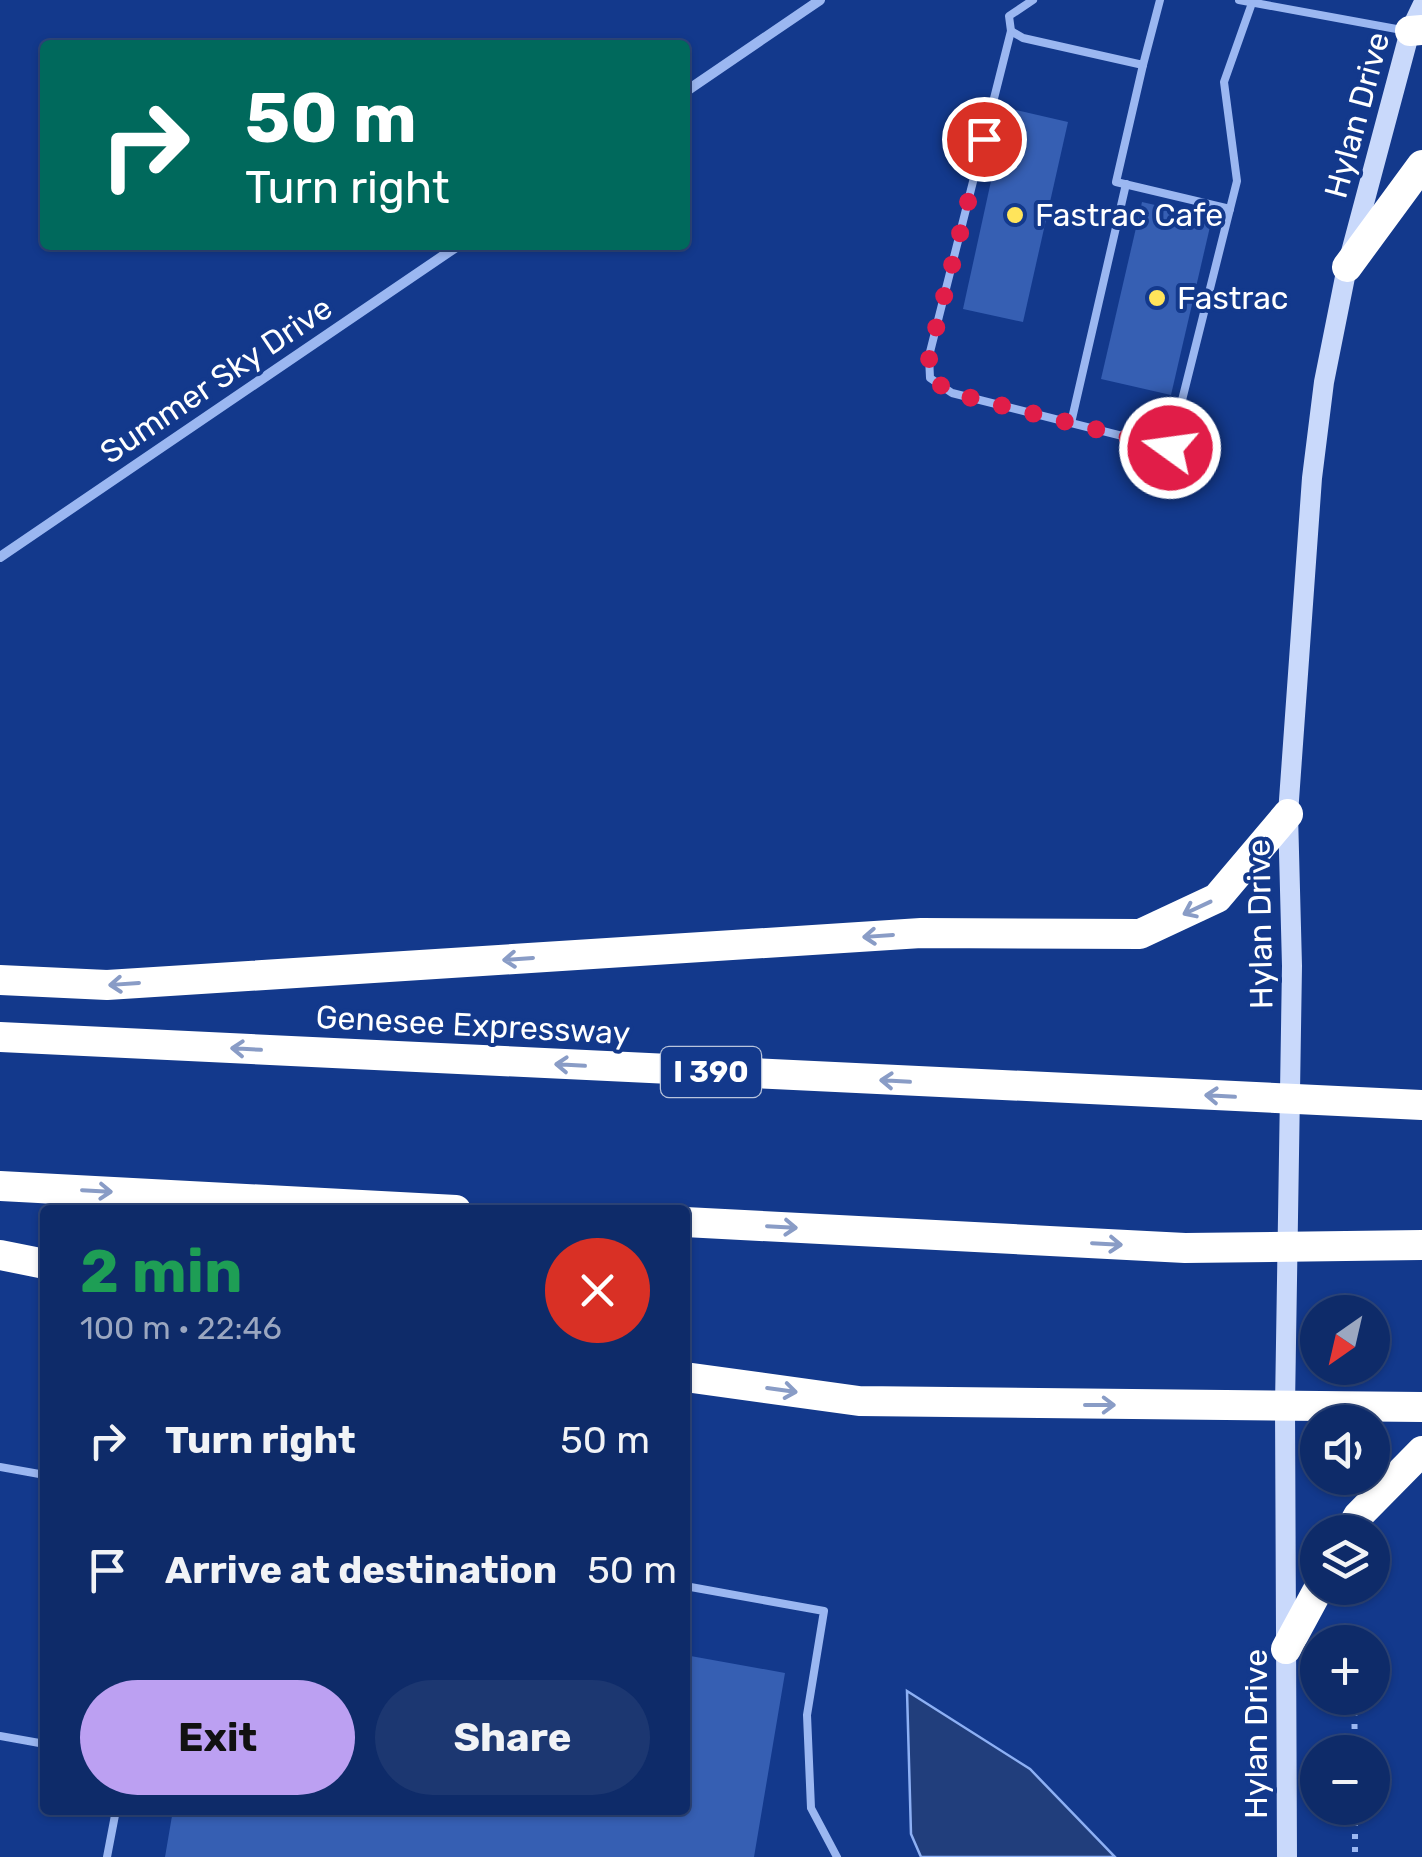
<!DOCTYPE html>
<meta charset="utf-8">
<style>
body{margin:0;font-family:Rubik,sans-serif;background:#1c3771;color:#f1f3f6;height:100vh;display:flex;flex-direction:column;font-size:38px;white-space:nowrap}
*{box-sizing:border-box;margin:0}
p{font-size:32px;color:#9ba7c0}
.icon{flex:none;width:55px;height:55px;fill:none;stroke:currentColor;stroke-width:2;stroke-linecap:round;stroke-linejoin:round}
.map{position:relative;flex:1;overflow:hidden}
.sheet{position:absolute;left:40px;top:1205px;width:650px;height:610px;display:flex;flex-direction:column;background:#0e2b69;border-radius:10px;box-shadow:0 2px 8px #0004,0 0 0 2px #2e477d}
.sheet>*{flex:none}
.banner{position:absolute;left:40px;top:40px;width:650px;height:210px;border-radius:10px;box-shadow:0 2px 8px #0004,0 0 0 2px #2e477d;background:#00695c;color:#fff;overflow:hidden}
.needle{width:65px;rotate:214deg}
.fabs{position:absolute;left:1300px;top:1295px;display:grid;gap:20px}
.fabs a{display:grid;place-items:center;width:90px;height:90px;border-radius:50%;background:#0e2b69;box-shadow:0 2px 8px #0004,0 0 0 2px #2e477d;font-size:50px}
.pin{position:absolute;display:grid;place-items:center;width:85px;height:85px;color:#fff;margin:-42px;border:5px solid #fff;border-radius:50%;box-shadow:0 2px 10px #0007}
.me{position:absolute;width:110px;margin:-55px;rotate:284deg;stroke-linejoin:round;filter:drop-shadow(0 0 8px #0008)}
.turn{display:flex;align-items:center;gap:35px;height:210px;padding:0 40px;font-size:45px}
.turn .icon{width:130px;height:130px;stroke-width:2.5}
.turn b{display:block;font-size:70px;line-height:85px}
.round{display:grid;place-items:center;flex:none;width:105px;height:105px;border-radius:52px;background:#1c3771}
.summary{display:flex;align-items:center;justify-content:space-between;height:170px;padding:0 40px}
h1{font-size:60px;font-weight:700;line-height:75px;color:#1e9e55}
.action{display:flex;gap:20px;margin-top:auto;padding:20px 40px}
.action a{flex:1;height:115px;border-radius:60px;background:#bca0f2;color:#111;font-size:40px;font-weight:700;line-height:115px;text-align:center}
.action a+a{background:#1c3771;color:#f1f3f6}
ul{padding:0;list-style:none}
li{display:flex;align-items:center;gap:30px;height:130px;padding:0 40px}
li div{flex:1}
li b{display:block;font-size:38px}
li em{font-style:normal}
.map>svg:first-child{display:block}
</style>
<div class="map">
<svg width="1422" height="1857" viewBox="0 0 1422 1857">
<rect width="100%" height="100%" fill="#13398c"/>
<!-- water -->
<polygon fill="#213e7c" stroke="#8db0f4" stroke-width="2.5" points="907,1691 1030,1769 1115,1857 921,1857 911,1834"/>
<!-- building -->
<g fill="#365fb3">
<polygon points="1007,108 1068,122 1023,322 963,309"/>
<polygon points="1142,202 1212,218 1171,395 1101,379"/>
<polygon points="685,1655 785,1673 754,1857 165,1857 173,1810 685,1810"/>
</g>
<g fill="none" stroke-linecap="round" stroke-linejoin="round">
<!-- path -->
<g stroke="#9bb7f1" stroke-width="6" stroke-dasharray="5 8" stroke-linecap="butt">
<polyline points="1354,1630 1354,1642"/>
<polyline points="1354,1698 1355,1752"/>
<polyline points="1355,1808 1355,1857"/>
</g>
<!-- lane -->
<g stroke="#9bb7f1" stroke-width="8">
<polyline points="1033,0 1009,16 1011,31 1023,38 1143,65 1160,0"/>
<polyline points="1239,0 1402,30"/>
<polyline points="1011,31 929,356 930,378 952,393 1170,448 1237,181 1224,82 1252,3"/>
<polyline points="1143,65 1116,182 1230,209"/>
<polyline points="1071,423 1126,184"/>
<polyline points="0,1467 45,1475"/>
<polyline points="685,1586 824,1611 807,1715 811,1808 837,1857"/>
<polyline points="0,1736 45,1744"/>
<polyline points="107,1857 116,1810"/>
</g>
<!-- street -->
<g stroke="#9bb7f1" stroke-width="10">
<polyline points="685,92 820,0"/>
<polyline points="0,557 459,245"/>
</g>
<!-- secondary -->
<polyline stroke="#c9d9fb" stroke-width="20" points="1287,1857 1285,1406 1292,966 1288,814 1312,478 1324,382 1347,267 1410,31 1422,6"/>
<!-- highway -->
<g stroke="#fff" stroke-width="30">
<polyline points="1410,31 1422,30"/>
<polyline points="1347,267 1422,165"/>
<polyline points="0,980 107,985 921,933 1140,934 1217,898 1288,814"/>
<polyline points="0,1037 1422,1105"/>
<polyline points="0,1186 456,1210"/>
<polyline points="685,1222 1185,1248 1422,1245"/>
<polyline points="0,1255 45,1264"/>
<polyline points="685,1377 859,1401 1422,1407"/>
<polyline points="1349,1532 1358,1516 1422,1451"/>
<polyline points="1286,1649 1319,1588"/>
</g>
</g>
<!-- one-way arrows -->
<defs><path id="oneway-shaft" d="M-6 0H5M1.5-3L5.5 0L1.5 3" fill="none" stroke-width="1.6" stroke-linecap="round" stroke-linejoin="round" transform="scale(2.5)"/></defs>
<g stroke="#899cc6">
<use href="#oneway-shaft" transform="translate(1197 908) rotate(155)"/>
<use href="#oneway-shaft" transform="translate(878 936) rotate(176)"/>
<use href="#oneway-shaft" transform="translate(518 959) rotate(176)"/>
<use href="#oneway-shaft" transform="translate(124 984) rotate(176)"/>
<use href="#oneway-shaft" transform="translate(246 1049) rotate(-177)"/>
<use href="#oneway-shaft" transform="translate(570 1065) rotate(-177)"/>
<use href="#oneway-shaft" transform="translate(895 1081) rotate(-177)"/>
<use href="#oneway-shaft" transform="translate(1220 1096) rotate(-177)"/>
<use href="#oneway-shaft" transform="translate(97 1191) rotate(3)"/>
<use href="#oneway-shaft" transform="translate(782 1227) rotate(3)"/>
<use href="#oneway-shaft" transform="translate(1107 1244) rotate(3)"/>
<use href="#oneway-shaft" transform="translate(782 1390) rotate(8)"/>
<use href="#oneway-shaft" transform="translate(1100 1405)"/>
</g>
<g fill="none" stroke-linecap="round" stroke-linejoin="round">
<!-- route -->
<polyline stroke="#e11d48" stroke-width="18" stroke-dasharray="0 32.4" points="984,139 929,356 930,378 952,393 1170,448"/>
</g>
<!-- markers -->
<g fill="#ffe45b" stroke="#13398c" stroke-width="4">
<circle cx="1015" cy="215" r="10"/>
<circle cx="1157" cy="298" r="10"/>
</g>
<g text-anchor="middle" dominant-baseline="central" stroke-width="8" stroke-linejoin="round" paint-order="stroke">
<!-- shield labels -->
<rect fill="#13398c" stroke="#b8c4dc" stroke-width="2.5" x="661" y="1047" width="100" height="50" rx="8"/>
<g font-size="30" font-weight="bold" fill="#fff">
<text x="711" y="1072">I 390</text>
</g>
<!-- street labels -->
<g font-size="32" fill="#fff" stroke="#13398c">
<text transform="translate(1357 115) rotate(-75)">Hylan Drive</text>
<text transform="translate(216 380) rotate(-34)">Summer Sky Drive</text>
<text transform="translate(1260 924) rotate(-91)">Hylan Drive</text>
<text transform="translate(473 1025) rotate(3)">Genesee Expressway</text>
<text transform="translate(1256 1734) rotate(-90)">Hylan Drive</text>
</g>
<!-- poi labels -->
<g font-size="32" fill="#fff" stroke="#13398c" text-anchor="start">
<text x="1035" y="215">Fastrac Cafe</text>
<text x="1177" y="298">Fastrac</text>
</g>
</g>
</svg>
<div class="fabs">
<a><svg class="needle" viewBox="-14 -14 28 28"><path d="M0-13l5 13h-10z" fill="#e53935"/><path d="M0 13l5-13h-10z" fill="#9ba7c0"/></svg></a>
<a><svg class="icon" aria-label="sound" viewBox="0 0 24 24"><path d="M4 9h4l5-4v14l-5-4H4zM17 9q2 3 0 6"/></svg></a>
<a><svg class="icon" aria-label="layers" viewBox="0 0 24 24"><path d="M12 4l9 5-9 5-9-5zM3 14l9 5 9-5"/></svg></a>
<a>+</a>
<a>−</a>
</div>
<div class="pin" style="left:984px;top:139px;background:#d93025"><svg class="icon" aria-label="arrive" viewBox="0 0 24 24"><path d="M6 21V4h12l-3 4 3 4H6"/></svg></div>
<svg class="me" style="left:1170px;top:448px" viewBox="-20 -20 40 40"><circle r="17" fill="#e11d48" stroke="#fff" stroke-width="3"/><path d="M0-11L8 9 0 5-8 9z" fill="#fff"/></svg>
<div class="banner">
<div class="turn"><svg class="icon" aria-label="right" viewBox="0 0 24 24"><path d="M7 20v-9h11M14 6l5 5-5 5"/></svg><div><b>50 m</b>Turn right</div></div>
</div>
<section class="sheet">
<div class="summary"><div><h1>2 min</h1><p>100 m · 22:46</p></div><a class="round" style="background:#d93025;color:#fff"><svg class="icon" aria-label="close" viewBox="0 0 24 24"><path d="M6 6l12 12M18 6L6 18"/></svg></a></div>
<ul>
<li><svg class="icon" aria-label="right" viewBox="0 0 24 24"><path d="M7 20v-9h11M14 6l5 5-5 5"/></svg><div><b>Turn right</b></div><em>50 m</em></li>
<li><svg class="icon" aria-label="arrive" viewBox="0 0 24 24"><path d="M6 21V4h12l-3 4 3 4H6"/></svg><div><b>Arrive at destination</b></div><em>50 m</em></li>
</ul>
<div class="action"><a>Exit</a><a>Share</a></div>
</section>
</div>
